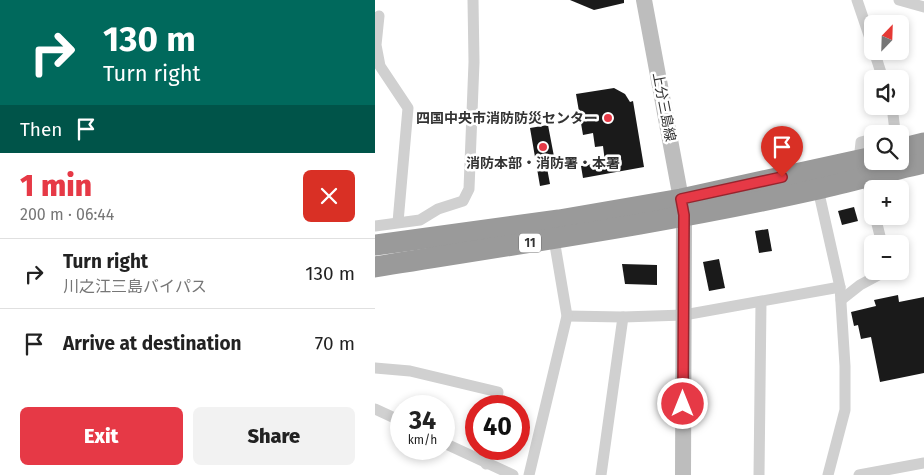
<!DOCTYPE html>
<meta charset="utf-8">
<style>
body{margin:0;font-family:"Fira Sans","Noto Sans JP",sans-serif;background:#f2f2f2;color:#222;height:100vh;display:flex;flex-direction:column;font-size:19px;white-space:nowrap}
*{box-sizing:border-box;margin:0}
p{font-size:16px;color:#767676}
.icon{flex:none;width:28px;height:28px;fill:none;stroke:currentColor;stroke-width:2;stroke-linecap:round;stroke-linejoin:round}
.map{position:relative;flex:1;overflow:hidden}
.details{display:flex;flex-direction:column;background:#fff;width:375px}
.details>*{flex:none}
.hud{background:#00695c;color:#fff;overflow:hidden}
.needle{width:32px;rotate:23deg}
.buttons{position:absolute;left:489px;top:15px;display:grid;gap:10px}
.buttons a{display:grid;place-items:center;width:45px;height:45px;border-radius:8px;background:#fff;box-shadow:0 2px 8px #0003;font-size:25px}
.speed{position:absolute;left:15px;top:395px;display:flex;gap:10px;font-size:25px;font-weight:700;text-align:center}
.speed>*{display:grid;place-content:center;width:65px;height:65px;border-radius:50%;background:#fff;box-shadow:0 2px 8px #0003;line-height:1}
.speed small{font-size:12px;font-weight:400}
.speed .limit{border:8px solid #d22;background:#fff;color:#111}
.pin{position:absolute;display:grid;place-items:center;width:42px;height:42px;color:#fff;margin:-51px -21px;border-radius:50% 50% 50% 0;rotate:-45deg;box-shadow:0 0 5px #0007}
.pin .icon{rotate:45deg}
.me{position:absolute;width:55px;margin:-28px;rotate:0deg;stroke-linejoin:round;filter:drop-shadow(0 0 4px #0008)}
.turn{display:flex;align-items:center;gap:18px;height:105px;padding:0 20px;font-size:22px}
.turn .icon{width:65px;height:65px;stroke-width:2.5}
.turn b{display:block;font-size:35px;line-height:42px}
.then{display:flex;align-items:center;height:48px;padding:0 20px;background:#0003;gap:10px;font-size:19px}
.round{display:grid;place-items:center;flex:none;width:52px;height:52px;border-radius:8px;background:#f2f2f2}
.headline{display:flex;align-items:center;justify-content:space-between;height:85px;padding:0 20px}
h1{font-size:30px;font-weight:800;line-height:38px;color:#e63946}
.button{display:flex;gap:10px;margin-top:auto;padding:10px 20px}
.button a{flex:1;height:58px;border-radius:8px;background:#e63946;color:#fff;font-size:20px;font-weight:800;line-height:58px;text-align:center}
.button a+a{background:#f2f2f2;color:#222}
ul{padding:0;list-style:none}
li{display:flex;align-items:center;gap:15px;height:70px;padding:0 20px;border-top:1px solid #e0e0e0}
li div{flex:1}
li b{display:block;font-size:19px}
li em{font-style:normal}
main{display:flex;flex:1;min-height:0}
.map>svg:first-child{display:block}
</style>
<main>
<section class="details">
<div class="hud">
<div class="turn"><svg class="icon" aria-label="right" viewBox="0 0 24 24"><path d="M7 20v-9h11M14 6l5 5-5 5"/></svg><div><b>130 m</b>Turn right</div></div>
<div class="then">Then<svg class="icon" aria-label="arrive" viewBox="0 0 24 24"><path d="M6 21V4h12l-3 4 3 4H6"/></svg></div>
</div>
<div class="headline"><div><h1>1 min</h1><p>200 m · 06:44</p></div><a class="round" style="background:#d93025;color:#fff"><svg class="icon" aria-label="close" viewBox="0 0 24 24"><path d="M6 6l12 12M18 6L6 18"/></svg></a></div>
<ul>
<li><svg class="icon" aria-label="right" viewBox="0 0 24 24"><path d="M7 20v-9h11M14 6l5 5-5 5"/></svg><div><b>Turn right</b><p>川之江三島バイパス</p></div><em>130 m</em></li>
<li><svg class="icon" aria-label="arrive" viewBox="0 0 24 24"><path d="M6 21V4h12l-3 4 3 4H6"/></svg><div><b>Arrive at destination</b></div><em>70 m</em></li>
</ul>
<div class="button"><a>Exit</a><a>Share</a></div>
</section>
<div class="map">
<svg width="549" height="475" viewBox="0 0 549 475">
<rect width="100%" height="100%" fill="#fff"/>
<!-- building -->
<g fill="#1a1a1a">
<polygon points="195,0 249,0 249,3 219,10"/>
<polygon points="239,88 250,94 255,102 258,101 269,167 208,178 206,166 230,162 228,146 220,147 218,133 208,135 201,94"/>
<polygon points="173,125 181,167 172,168 175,184 165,186 155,128"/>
<polygon points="479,207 483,221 467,225 463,211"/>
<polygon points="393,229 397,251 384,253 380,231"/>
<polygon points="344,259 350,288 334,291 328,262"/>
<polygon points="247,264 282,265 282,285 250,284"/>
<polygon points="523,295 524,302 549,297 549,373 505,382 496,337 486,339 483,325 479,326 476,312 501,306 499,300"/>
</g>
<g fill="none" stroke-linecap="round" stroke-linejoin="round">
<!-- street -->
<g stroke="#d0d0d0" stroke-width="11">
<polyline points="482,0 498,47"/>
<polyline points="524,0 549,7"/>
<polyline points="4,16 1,45 5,66 33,108 23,222"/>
<polyline points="499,51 508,79"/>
<polyline points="512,134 520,131 517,106"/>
<polyline points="484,161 486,142 498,139"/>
<polyline points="491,177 498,203"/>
<polyline points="443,189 465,287 470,366 470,410 453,475"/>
<polyline points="500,216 507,244"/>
<polyline points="0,226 45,220 63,209 88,201 94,189 99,62 98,0"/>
<polyline points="466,300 485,285 511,271"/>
<polyline points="192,316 248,317 309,315 465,287"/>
<polyline points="0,368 35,371 123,392 120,406"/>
<polyline points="0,409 26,421"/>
<polyline points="69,443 138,475"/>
<polyline points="111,464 114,449"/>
<polyline points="154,475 192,316 179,239"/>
<polyline points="226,475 248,317"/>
<polyline points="384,475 386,302"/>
<polyline points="484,475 549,463"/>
</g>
<!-- secondary -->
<polyline stroke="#bdbdbd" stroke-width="16" points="269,0 309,215 308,475"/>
<!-- highway -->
<g stroke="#9a9a9a" stroke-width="21">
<polyline points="525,149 549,143"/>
<polyline points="0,245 184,220 306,199 498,157"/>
<path d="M0 267C148 243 296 222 443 189 478 181 513 171 549 163"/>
</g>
</g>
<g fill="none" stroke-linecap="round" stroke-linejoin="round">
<defs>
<polyline id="route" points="308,404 309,215 306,199 407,177"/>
</defs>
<!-- route casing -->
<use href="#route" stroke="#96252e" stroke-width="12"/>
<!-- route -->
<use href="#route" stroke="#e63946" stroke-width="9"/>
</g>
<!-- markers -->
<g fill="#e63946" stroke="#fff" stroke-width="2">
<circle cx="233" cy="118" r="5"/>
<circle cx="168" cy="147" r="5"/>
</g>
<g text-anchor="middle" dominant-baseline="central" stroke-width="5" stroke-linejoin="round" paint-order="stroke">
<!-- shield labels -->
<rect fill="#fff" stroke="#707070" stroke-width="1" x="144" y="233.5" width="22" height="19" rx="4"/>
<g font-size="12" font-weight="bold" fill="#333">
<text x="155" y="243">11</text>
</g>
<!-- street labels -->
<g font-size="14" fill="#333" stroke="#fff">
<text transform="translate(289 107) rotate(79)">上分三島線</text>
</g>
<!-- poi labels -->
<g font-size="14" font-weight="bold" fill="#333" stroke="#fff" text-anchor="end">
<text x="223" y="118">四国中央市消防防災センター</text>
<text x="168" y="163" text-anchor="middle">消防本部・消防署・本署</text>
</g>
</g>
</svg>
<div class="buttons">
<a><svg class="needle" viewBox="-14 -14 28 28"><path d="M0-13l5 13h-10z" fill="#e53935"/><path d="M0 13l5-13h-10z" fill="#767676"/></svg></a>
<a><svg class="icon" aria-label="sound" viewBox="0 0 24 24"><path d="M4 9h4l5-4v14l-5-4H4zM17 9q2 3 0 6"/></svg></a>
<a><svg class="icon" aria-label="search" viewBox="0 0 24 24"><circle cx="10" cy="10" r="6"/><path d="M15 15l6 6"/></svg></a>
<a>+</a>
<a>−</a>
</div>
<div class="speed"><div>34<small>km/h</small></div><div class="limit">40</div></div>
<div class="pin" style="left:407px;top:177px;background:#d93025"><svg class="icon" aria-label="arrive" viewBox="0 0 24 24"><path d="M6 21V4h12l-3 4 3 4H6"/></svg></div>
<svg class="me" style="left:308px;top:404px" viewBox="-20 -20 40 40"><circle r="17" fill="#e63946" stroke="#fff" stroke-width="3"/><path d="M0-11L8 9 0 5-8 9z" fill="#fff"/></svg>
</div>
</main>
